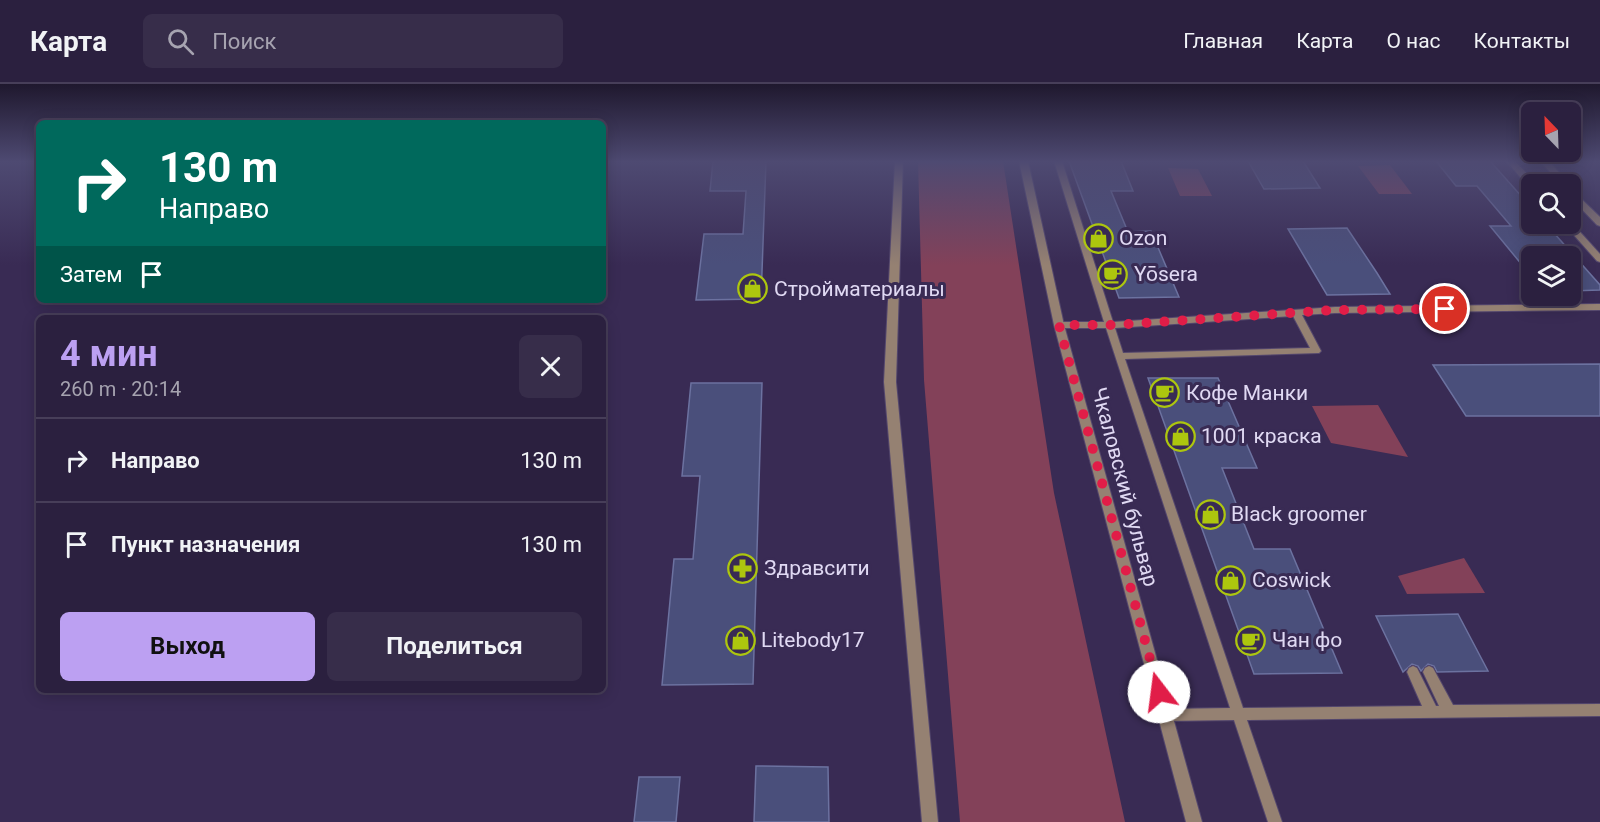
<!DOCTYPE html>
<html lang="ru">
<meta charset="utf-8">
<style>
body{margin:0;font-family:Roboto,sans-serif;background:#372d4a;color:#f1f3f6;height:100vh;display:flex;flex-direction:column;font-size:22px;white-space:nowrap}
*{box-sizing:border-box;margin:0}
p{font-size:20px;color:#a6a3b0}
.icon{flex:none;width:33px;height:33px;fill:none;stroke:currentColor;stroke-width:2;stroke-linecap:round;stroke-linejoin:round}
.map{position:relative;flex:1;overflow:hidden}
.panel{position:absolute;left:36px;top:231px;width:570px;height:378px;display:flex;flex-direction:column;background:#2b203f;border-radius:9px;box-shadow:0 3px 15px #0003,0 0 0 2px #473e59}
.panel>*{flex:none}
.guide{position:absolute;left:36px;top:36px;width:570px;height:183px;border-radius:9px;box-shadow:0 3px 15px #0003,0 0 0 2px #473e59;background:#00695c;color:#fff;overflow:hidden}
.needle{width:39px;rotate:337deg}
.controls{position:absolute;left:1521px;top:18px;display:grid;gap:12px}
.controls a{display:grid;place-items:center;width:60px;height:60px;border-radius:9px;background:#2b203f;box-shadow:0 3px 15px #0003,0 0 0 2px #473e59;font-size:30px}
.pin{position:absolute;display:grid;place-items:center;width:51px;height:51px;color:#fff;margin:-26px;border:3px solid #fff;border-radius:50%;box-shadow:0 2px 6px #0007}
.me{position:absolute;width:66px;margin:-33px;rotate:345deg;stroke-linejoin:round;filter:drop-shadow(0 0 4px #0008)}
.turn{display:flex;align-items:center;gap:21px;height:126px;padding:0 24px;font-size:27px}
.turn .icon{width:78px;height:78px;stroke-width:2.5}
.turn b{display:block;font-size:42px;line-height:51px}
.then{display:flex;align-items:center;height:57px;padding:0 24px;background:#0003;gap:12px;font-size:22px}
.round{display:grid;place-items:center;flex:none;width:63px;height:63px;border-radius:9px;background:#372d4a}
.overview{display:flex;align-items:center;justify-content:space-between;height:102px;padding:0 24px}
h1{font-size:36px;font-weight:700;line-height:45px;color:#bca0f2}
.cta{display:flex;gap:12px;margin-top:auto;padding:12px 24px}
.cta a{flex:1;height:69px;border-radius:9px;background:#bca0f2;color:#111;font-size:24px;font-weight:700;line-height:69px;text-align:center}
.cta a+a{background:#372d4a;color:#f1f3f6}
ul{padding:0;list-style:none}
li{display:flex;align-items:center;gap:18px;height:84px;padding:0 24px;border-top:2px solid #473e59}
li div{flex:1}
li b{display:block;font-size:22px}
li em{font-style:normal}
header{display:flex;align-items:center;gap:36px;box-sizing:border-box;height:84px;padding:0 30px;background:#2b203f;border-bottom:2px solid #473e59}
header strong{font-size:28px}
nav{display:flex;gap:33px;margin-inline-start:auto;font-size:21px}
.search{width:420px;height:54px;background:#372d4a;display:flex;align-items:center;gap:15px;box-sizing:border-box;padding:0 21px;border-radius:9px;color:#a6a3b0;font-size:22px}
.map>svg:first-child{display:block}
</style>
<header>
<strong>Карта</strong>
<div class="search"><svg class="icon" aria-label="search" viewBox="0 0 24 24"><circle cx="10" cy="10" r="6"/><path d="M15 15l6 6"/></svg>Поиск</div>
<nav><a>Главная</a><a>Карта</a><a>О нас</a><a>Контакты</a></nav>
</header>
<div class="map">
<svg width="1600" height="738" viewBox="0 0 1600 738">
<rect width="100%" height="100%" fill="#392b54"/>
<!-- green -->
<g fill="#834159">
<polygon points="1003,77 1054,409 1125,738 960,738 924,296 918,77"/>
<polygon points="1390,81 1412,110 1379,110 1358,82"/>
<polygon points="1168,84 1198,85 1212,112 1180,112"/>
<polygon points="1378,321 1408,373 1331,359 1312,322"/>
<polygon points="1464,474 1485,509 1407,510 1398,492"/>
</g>
<!-- building -->
<g fill="#4a4f7b" stroke="#6c72a0" stroke-width="1.5">
<polygon points="713,77 766,77 761,215 696,216 704,150 743,150 746,107 710,107"/>
<polygon points="1069,77 1121,77 1133,107 1111,107 1128,148 1151,147 1179,213 1119,214"/>
<polygon points="1248,77 1303,77 1320,104 1264,105"/>
<polygon points="1436,77 1490,77 1532,124 1532,140 1546,140 1600,201 1600,206 1570,207 1570,172 1532,172 1532,193 1490,142 1511,142 1477,102 1456,102"/>
<polygon points="1347,144 1377,189 1390,210 1327,211 1288,145"/>
<polygon points="1600,280 1600,332 1466,332 1433,281"/>
<polygon points="1148,294 1218,294 1257,384 1222,384 1254,465 1290,465 1342,589 1254,590"/>
<polygon points="691,299 762,299 753,600 662,601 674,475 693,475 700,392 682,392"/>
<polygon points="1458,530 1488,587 1437,588 1434,582 1428,580 1421,587 1418,582 1412,580 1403,588 1376,532"/>
<polygon points="756,682 828,683 829,738 754,738"/>
<polygon points="639,693 680,693 676,738 634,738"/>
</g>
<g fill="none" stroke-linecap="round" stroke-linejoin="round">
<defs>
<g id="lane">
<path d="M1054 77H1062L1113 238 1335 223 1600 220V226L1335 229 1302 231 1321 267 1319 269 1125 275 1243 624 1422 622 1407 588 1409 584 1413 582 1417 584 1436 622H1439L1423 588 1425 584 1429 582 1433 584 1453 621 1600 620V632L1247 636 1282 738H1268L1234 636 1165 637 1160 635 1158 631 1160 627 1165 625 1230 624 1106 244H1059L1054 241 1059 238H1104ZM1293 232 1310 264 1123 269 1115 244Z"/>
<polygon points="1506,77 1515,77 1536,100 1532,100 1532,103 1529,103"/>
<polygon points="1571,138 1600,170 1600,178 1597,177 1564,140"/>
</g>
<g id="street">
<polygon points="895,77 903,77 896,298 938,738 922,738 884,298"/>
<polygon points="1019,77 1028,77 1064,241 1202,738 1186,738 1054,241"/>
<polygon points="1540,77 1549,77 1569,100 1561,100"/>
<polygon points="1570,104 1600,133 1600,142 1597,141 1570,113"/>
</g>
</defs>
<!-- lane casing -->
<use href="#lane" stroke="#54476d" stroke-width="2"/>
<!-- street casing -->
<use href="#street" stroke="#54476d" stroke-width="2"/>
<!-- lane -->
<use href="#lane" fill="#958172" fill-rule="evenodd"/>
<!-- street -->
<use href="#street" fill="#958172" fill-rule="evenodd"/>
</g>
<!-- sky -->
<linearGradient id="sky" x2="0" y2="1"><stop stop-color="#1f182e"/><stop offset="0.43" stop-color="#4e4a72"/><stop offset="1" stop-color="#4e4a72" stop-opacity="0"/></linearGradient>
<rect width="1600" height="181" fill="url(#sky)"/>
<g fill="none" stroke-linecap="round" stroke-linejoin="round">
<!-- route -->
<polyline stroke="#e11d48" stroke-width="10" stroke-dasharray="0 18" points="1159,608 1059,241 1115,241 1335,226 1445,225"/>
</g>
<!-- icons -->
<defs>
<symbol id="shop-ring" viewBox="-11 -11 22 22"><circle r="9.5" fill="#392b54" stroke="#adc60e" stroke-width="1.5"/><path d="M-5-2.5h2.3a2.7 3.5 0 0 1 5.4 0H5L5.5 6h-11ZM-1.5-2.5h3a1.5 2.3 0 0 0-3 0Z" fill="#adc60e"/></symbol>
<symbol id="cafe-ring" viewBox="-11 -11 22 22"><circle r="9.5" fill="#392b54" stroke="#adc60e" stroke-width="1.5"/><path d="M-5.5-4.5H6V0H3Q3 3.5 0 3.5H-2.5Q-5.5 3.5-5.5 0ZM3-3.2v2h1.7v-2ZM-6 4.5H4V6H-6Z" fill="#adc60e"/></symbol>
<symbol id="pharmacy-ring" viewBox="-11 -11 22 22"><circle r="9.5" fill="#392b54" stroke="#adc60e" stroke-width="1.5"/><path d="M-2-6h4v4h4v4h-4v4h-4v-4h-4v-4h4Z" fill="#adc60e"/></symbol>
</defs>
<g fill-rule="evenodd">
<use href="#shop-ring" x="1082" y="138" width="33" height="33"/>
<use href="#cafe-ring" x="1096" y="174" width="33" height="33"/>
<use href="#shop-ring" x="736" y="188" width="33" height="33"/>
<use href="#cafe-ring" x="1148" y="292" width="33" height="33"/>
<use href="#shop-ring" x="1164" y="336" width="33" height="33"/>
<use href="#shop-ring" x="1194" y="414" width="33" height="33"/>
<use href="#pharmacy-ring" x="726" y="468" width="33" height="33"/>
<use href="#shop-ring" x="1214" y="480" width="33" height="33"/>
<use href="#shop-ring" x="724" y="540" width="33" height="33"/>
<use href="#cafe-ring" x="1234" y="540" width="33" height="33"/>
</g>
<g text-anchor="middle" dominant-baseline="central" stroke-width="6" stroke-linejoin="round" paint-order="stroke">
<!-- poi labels -->
<g font-size="21" fill="#e0d9f3" stroke="#392b54" text-anchor="start">
<text x="1119" y="154">Ozon</text>
<text x="1134" y="190">Yōsera</text>
<text x="774" y="205">Стройматериалы</text>
<text x="1186" y="309">Кофе Манки</text>
<text x="1201" y="352">1001 краска</text>
<text x="1231" y="430">Black groomer</text>
<text x="764" y="484">Здравсити</text>
<text x="1252" y="496">Coswick</text>
<text x="761" y="556">Litebody17</text>
<text x="1272" y="556">Чан фо</text>
</g>
<!-- street labels -->
<g font-size="21" fill="#e0d9f3" stroke="#392b54">
<text transform="translate(1125 403) rotate(75)">Чкаловский бульвар</text>
</g>
</g>
</svg>
<div class="controls">
<a><svg class="needle" viewBox="-14 -14 28 28"><path d="M0-13l5 13h-10z" fill="#e53935"/><path d="M0 13l5-13h-10z" fill="#a6a3b0"/></svg></a>
<a><svg class="icon" aria-label="search" viewBox="0 0 24 24"><circle cx="10" cy="10" r="6"/><path d="M15 15l6 6"/></svg></a>
<a><svg class="icon" aria-label="layers" viewBox="0 0 24 24"><path d="M12 4l9 5-9 5-9-5zM3 14l9 5 9-5"/></svg></a>
</div>
<div class="pin" style="left:1445px;top:225px;background:#d93025"><svg class="icon" aria-label="arrive" viewBox="0 0 24 24"><path d="M6 21V4h12l-3 4 3 4H6"/></svg></div>
<svg class="me" style="left:1159px;top:608px" viewBox="-20 -20 40 40"><circle r="19" fill="#fff"/><path d="M0-13L10 11 0 6-10 11z" fill="#e11d48"/></svg>
<div class="guide">
<div class="turn"><svg class="icon" aria-label="right" viewBox="0 0 24 24"><path d="M7 20v-9h11M14 6l5 5-5 5"/></svg><div><b>130 m</b>Направо</div></div>
<div class="then">Затем<svg class="icon" aria-label="arrive" viewBox="0 0 24 24"><path d="M6 21V4h12l-3 4 3 4H6"/></svg></div>
</div>
<section class="panel">
<div class="overview"><div><h1>4 мин</h1><p>260 m · 20:14</p></div><a class="round"><svg class="icon" aria-label="close" viewBox="0 0 24 24"><path d="M6 6l12 12M18 6L6 18"/></svg></a></div>
<ul>
<li><svg class="icon" aria-label="right" viewBox="0 0 24 24"><path d="M7 20v-9h11M14 6l5 5-5 5"/></svg><div><b>Направо</b></div><em>130 m</em></li>
<li><svg class="icon" aria-label="arrive" viewBox="0 0 24 24"><path d="M6 21V4h12l-3 4 3 4H6"/></svg><div><b>Пункт назначения</b></div><em>130 m</em></li>
</ul>
<div class="cta"><a>Выход</a><a>Поделиться</a></div>
</section>
</div>
